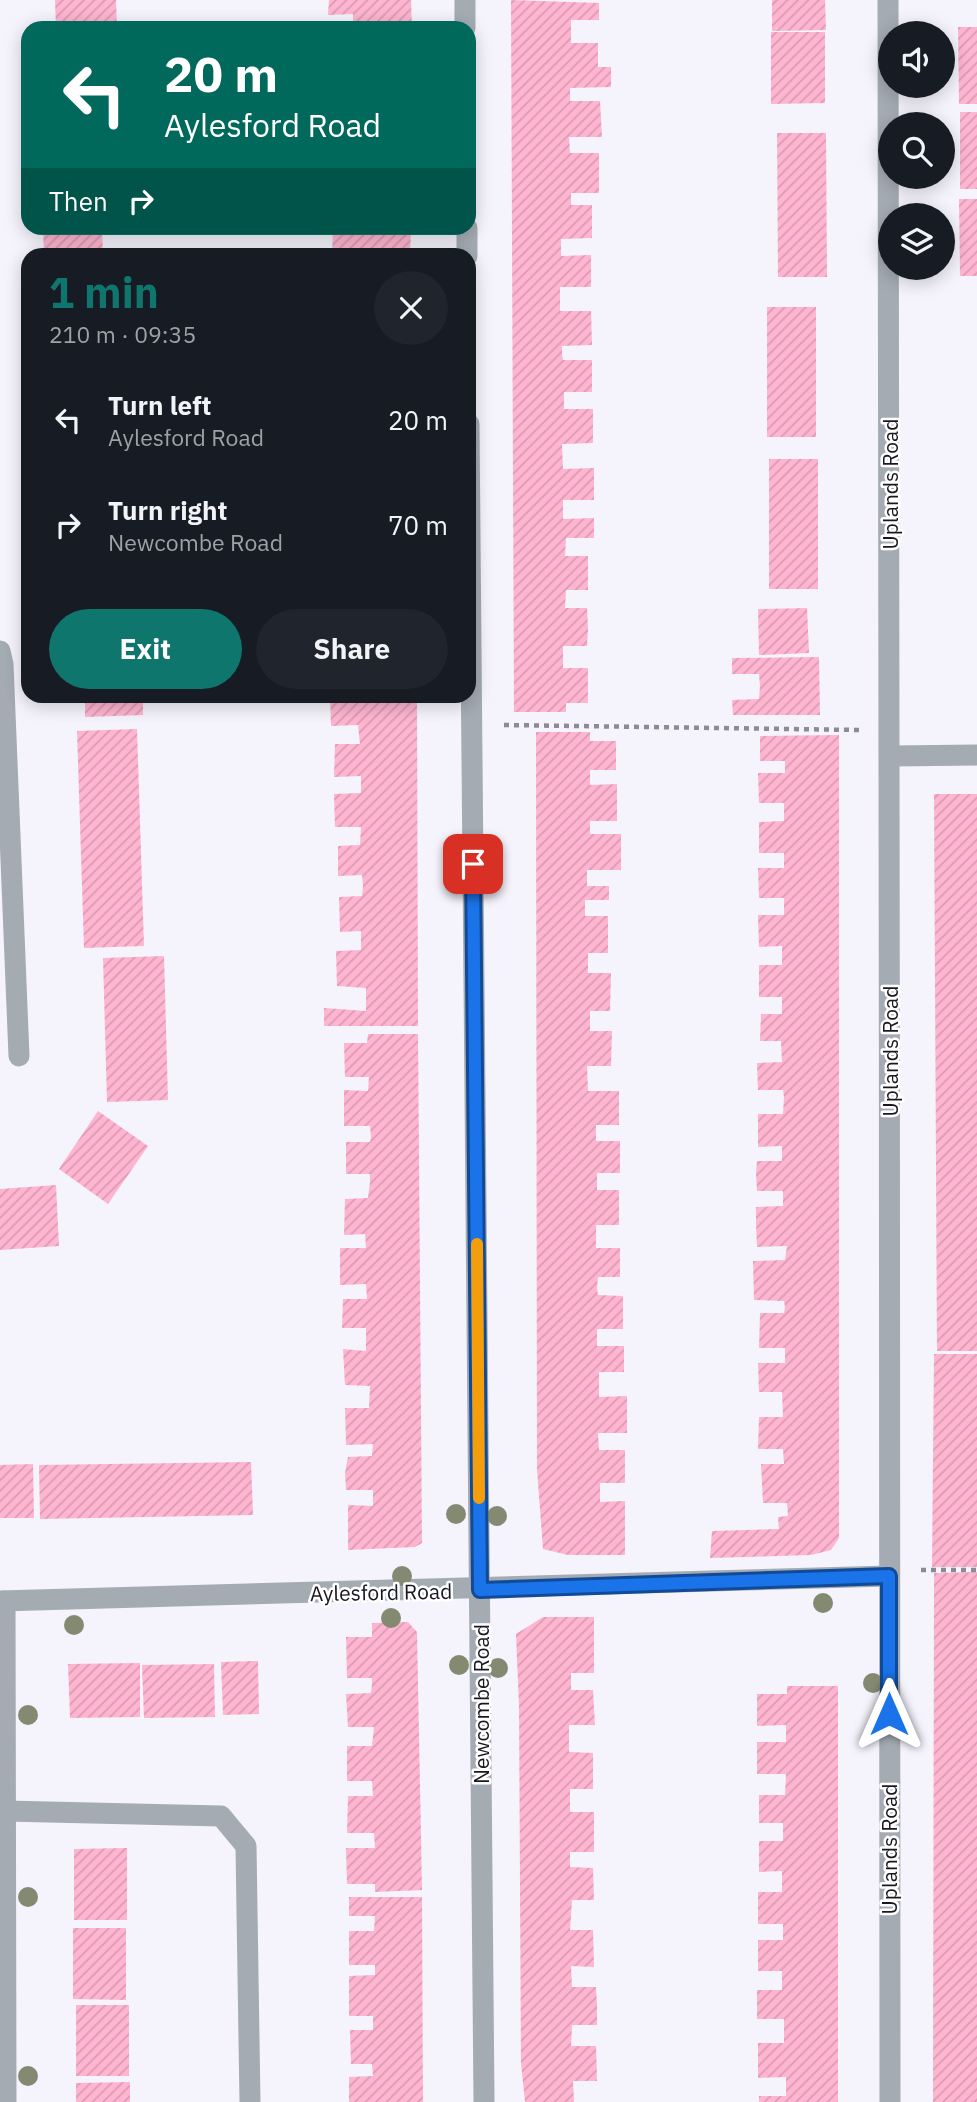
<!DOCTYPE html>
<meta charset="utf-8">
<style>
body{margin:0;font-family:"IBM Plex Sans",sans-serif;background:#20242c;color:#f1f3f6;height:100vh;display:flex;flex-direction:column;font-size:26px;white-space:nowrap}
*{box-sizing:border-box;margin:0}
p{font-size:23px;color:#9ea1a6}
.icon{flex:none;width:38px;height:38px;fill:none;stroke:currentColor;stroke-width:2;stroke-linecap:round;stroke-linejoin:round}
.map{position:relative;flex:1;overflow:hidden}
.sheet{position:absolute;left:21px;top:248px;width:455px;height:455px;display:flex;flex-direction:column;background:#171b24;border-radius:21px;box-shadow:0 4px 18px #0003}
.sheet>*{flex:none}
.guide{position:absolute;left:21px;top:21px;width:455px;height:214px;border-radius:21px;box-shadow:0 4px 18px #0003;background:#00695c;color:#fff;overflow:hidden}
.controls{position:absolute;left:878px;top:21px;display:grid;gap:14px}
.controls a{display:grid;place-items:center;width:77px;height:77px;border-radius:50%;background:#171b24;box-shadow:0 4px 18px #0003;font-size:35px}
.pin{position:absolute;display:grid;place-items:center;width:60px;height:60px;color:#fff;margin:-30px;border-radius:14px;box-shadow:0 4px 10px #0006}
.me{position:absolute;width:77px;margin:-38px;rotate:0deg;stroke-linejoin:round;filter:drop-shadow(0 0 5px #0008)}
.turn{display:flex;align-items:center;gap:24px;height:147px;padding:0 28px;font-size:32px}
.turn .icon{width:91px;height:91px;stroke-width:2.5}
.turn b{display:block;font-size:49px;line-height:60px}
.then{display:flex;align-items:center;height:66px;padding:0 28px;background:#0003;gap:14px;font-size:26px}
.round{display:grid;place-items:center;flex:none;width:74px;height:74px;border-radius:37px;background:#20242c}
.headline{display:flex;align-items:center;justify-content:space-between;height:119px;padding:0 28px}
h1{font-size:42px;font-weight:700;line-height:52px;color:#0f766e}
.button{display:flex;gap:14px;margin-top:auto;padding:14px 28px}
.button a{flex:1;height:80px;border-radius:42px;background:#0f766e;color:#fff;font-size:28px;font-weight:700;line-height:80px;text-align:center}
.button a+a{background:#20242c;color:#f1f3f6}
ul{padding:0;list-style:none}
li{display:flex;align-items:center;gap:21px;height:105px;padding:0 28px}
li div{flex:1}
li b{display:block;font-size:26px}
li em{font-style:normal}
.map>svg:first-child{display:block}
</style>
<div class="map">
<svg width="977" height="2102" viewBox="0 0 977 2102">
<defs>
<pattern id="building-hatch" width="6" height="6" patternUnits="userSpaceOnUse" patternTransform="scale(1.75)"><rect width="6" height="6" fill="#ffb5d0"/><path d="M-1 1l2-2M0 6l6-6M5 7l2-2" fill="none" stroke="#da9bb2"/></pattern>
</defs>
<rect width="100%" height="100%" fill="#f5f3fc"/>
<!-- building -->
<g fill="url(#building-hatch)">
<polygon points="55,0 116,0 117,28 56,28"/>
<polygon points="329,0 411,0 412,28 353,28 353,14 328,15"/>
<polygon points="511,0 599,3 599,20 571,20 571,43 598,43 598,67 611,67 611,87 570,88 570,101 600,101 602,137 569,137 570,153 599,153 599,193 571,193 571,205 592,205 592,238 561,239 561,256 591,255 591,287 560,287 560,311 591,311 592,345 562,346 562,354 563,360 592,360 592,392 564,392 564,409 593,409 593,443 562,444 563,469 594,468 594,500 563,500 563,519 594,518 594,538 566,538 565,556 588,556 588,590 566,590 565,608 587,608 588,628 587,646 563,646 563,668 588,668 588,703 566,703 566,712 514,712"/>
<polygon points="772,0 825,0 826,30 772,31"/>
<polygon points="958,27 977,27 977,104 959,104"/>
<polygon points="771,32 825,32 825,103 771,104"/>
<rect x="960" y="112" width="17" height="77"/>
<polygon points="777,133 826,133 827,277 778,277"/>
<polygon points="959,199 977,199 977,276 960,276"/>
<polygon points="43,228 102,228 103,256 44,256"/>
<polygon points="333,228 411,228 410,256 332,256"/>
<rect x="767" y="307" width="49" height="130"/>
<rect x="769" y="459" width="49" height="130"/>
<polygon points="807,608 809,653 759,655 758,609"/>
<polygon points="819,657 820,715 733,715 732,700 759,699 760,686 759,674 732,674 732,658"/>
<polygon points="85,696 143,696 143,715 85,717"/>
<polygon points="330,696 417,696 418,1026 324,1026 324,1008 366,1011 366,988 337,986 336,951 361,950 361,931 340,932 339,897 362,896 363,886 362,875 338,876 338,846 360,845 361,827 335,827 334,794 361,793 361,776 334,777 335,744 360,744 358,725 331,726"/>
<polygon points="137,729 144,946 84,948 77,731"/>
<polygon points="536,732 590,732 590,741 616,741 616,770 590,770 590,785 617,784 617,821 590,821 590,834 621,834 621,870 587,870 587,886 609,886 609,900 585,900 585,916 608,916 608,953 588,953 588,973 611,973 610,1011 590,1011 590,1031 612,1031 611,1066 587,1066 588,1091 619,1091 619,1125 596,1125 596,1141 620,1141 620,1173 597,1173 597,1190 619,1190 619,1225 596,1225 596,1248 620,1248 620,1277 598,1277 597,1288 598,1295 623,1296 623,1329 597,1329 597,1346 624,1346 624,1372 599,1372 599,1397 627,1396 627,1433 598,1433 599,1450 625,1450 625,1483 600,1483 600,1502 625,1501 625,1555 568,1555 543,1549 537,1469"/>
<polygon points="839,735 839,1538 831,1550 811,1555 710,1558 712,1531 779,1529 778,1517 788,1516 787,1503 763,1503 761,1464 784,1464 783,1449 758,1449 759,1417 783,1417 782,1392 759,1392 758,1363 785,1363 785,1348 759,1348 760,1313 784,1313 785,1307 784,1301 754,1300 753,1261 785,1260 787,1246 757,1247 756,1223 756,1207 783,1206 783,1191 757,1191 756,1174 757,1161 782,1161 782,1146 758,1147 758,1114 783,1114 784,1097 783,1090 758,1090 757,1063 782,1062 781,1041 760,1041 761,1014 782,1014 782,997 759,997 759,965 782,965 782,946 759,947 758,915 784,915 784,898 759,898 758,868 784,868 784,853 759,853 759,822 784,821 784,803 759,803 758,773 785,773 785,761 760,761 760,736"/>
<polygon points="934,794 977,794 977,1351 937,1351"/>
<polygon points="164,956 168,1100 107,1102 103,958"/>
<polygon points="368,1034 418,1034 422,1543 415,1547 348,1550 348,1505 373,1506 373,1490 346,1490 345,1473 348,1457 372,1456 373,1444 346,1445 345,1408 369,1408 370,1386 345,1385 343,1349 366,1351 366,1328 342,1328 343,1299 367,1299 366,1284 340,1285 340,1248 366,1248 365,1234 344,1235 345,1199 368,1198 370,1182 370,1174 346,1174 346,1142 370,1142 371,1137 370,1126 344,1126 344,1090 368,1091 369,1077 345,1077 344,1043 367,1043"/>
<polygon points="98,1111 148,1146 108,1204 59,1169"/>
<polygon points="56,1185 59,1246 0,1250 0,1189"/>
<polygon points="934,1354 977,1354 977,1567 932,1567"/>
<polygon points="251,1462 253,1515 40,1519 39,1465"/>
<polygon points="33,1464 34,1518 0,1518 0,1465"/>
<polygon points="977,1572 977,2102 933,2102 934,1573"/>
<polygon points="543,1617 594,1617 594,1673 571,1673 571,1690 593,1690 595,1725 569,1725 569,1752 593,1753 593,1789 570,1789 570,1812 594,1812 594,1852 570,1852 570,1867 593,1868 594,1900 572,1900 570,1930 593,1930 594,1967 571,1966 572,1987 596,1987 597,2005 597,2025 572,2025 571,2046 596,2046 597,2081 573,2081 574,2102 525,2102 521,2063 519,1706 516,1634"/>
<polygon points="408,1622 417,1632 422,1890 375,1892 375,1884 347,1884 346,1848 375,1848 374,1833 347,1833 348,1796 373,1796 372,1781 347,1781 347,1746 372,1746 374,1727 348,1727 346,1694 371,1693 372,1683 372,1678 347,1678 346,1637 372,1637 372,1623"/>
<polygon points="258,1661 259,1714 223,1715 221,1662"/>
<polygon points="140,1663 140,1717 70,1718 68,1664"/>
<polygon points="214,1664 215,1717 144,1718 142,1665"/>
<polygon points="787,1686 838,1686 838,2102 759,2102 759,2096 786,2096 786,2077 758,2078 758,2043 784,2043 784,2019 757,2019 757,1990 782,1990 782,1971 758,1971 758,1940 783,1940 783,1924 758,1924 758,1892 782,1892 782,1871 759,1872 759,1841 783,1841 783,1823 759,1823 759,1795 785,1795 786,1774 757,1774 757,1742 786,1742 786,1725 757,1726 757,1694 787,1694"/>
<polygon points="127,1848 127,1920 74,1920 74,1849"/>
<polygon points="349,1897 422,1897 423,2102 349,2102 349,2077 373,2076 372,2064 351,2064 350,2030 373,2030 373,2016 349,2016 349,1976 375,1975 375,1965 349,1965 349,1931 374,1931 375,1916 349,1916"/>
<polygon points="73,1928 126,1928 126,2000 73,1999"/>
<rect x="76" y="2005" width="53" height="71"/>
<polygon points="130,2082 130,2102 76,2102 76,2083"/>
</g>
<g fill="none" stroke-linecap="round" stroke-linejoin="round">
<!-- path -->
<g stroke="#8c8a93" stroke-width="4.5" stroke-dasharray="5 5" stroke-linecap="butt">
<polyline points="504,725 860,730"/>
<polyline points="921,1570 977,1570"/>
</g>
<!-- lane -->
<polyline stroke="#a4abb3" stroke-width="21" points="5,1811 221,1816 246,1846 250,2102"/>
<!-- street -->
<g stroke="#a4abb3" stroke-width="21">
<polyline points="465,0 465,28"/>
<path d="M888 0C891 701 888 1401 890 2102"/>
<polyline points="467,228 467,256"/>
<polyline points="469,424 484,2102"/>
<polyline points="0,651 3,664 19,1056"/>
<polyline points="892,756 977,755"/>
<polyline points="0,1601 889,1576"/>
<polyline points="5,1601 6,2102"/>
</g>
</g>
<!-- trees -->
<g fill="#848a72">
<circle cx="456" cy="1514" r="10"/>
<circle cx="497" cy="1516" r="10"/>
<circle cx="402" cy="1576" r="10"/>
<circle cx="823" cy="1603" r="10"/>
<circle cx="391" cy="1618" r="10"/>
<circle cx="74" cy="1625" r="10"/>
<circle cx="459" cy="1665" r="10"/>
<circle cx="498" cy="1668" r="10"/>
<circle cx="873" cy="1683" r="10"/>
<circle cx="28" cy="1715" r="10"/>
<circle cx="28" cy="1897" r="10"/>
<circle cx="28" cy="2076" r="10"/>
</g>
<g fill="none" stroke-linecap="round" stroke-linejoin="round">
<defs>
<polyline id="route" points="473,864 480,1590 889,1576 889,1714"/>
</defs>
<!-- route casing -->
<use href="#route" stroke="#114b97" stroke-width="18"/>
<!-- route -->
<use href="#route" stroke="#1a73e8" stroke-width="12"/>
<!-- slow -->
<polyline stroke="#f59e0b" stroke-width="12" points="477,1244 479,1498"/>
</g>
<g text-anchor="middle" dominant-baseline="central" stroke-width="5" stroke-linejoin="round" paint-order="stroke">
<!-- street labels -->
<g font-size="21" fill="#19171f" stroke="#fff">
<text transform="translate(890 484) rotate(-90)">Uplands Road</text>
<text transform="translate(890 1051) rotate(-90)">Uplands Road</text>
<text transform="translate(381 1592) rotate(-1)">Aylesford Road</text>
<text transform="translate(481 1704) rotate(-90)">Newcombe Road</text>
<text transform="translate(889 1849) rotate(-90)">Uplands Road</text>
</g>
</g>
</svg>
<div class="controls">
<a><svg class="icon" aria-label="sound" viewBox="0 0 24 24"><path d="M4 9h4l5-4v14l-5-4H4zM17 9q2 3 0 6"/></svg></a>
<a><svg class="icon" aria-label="search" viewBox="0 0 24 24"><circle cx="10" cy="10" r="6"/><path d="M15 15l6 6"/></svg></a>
<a><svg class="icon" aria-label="layers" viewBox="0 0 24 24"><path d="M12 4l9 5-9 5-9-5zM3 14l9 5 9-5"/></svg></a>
</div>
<div class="pin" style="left:473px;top:864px;background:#d93025"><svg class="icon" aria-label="arrive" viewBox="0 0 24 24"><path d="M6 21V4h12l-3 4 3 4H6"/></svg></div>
<svg class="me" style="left:889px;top:1714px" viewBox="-20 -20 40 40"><path d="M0-17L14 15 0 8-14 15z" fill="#1a73e8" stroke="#fff" stroke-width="4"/></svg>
<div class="guide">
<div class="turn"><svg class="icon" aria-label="left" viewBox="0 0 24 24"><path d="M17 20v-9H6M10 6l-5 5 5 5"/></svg><div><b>20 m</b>Aylesford Road</div></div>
<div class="then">Then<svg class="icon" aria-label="right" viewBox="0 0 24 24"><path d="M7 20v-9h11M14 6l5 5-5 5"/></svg></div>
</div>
<section class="sheet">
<div class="headline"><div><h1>1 min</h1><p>210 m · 09:35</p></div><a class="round"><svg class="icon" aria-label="close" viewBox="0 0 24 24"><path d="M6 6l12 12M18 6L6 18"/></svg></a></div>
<ul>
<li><svg class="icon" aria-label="left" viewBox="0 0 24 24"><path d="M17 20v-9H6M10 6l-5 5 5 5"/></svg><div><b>Turn left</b><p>Aylesford Road</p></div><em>20 m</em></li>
<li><svg class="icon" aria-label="right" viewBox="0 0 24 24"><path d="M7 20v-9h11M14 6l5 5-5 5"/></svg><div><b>Turn right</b><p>Newcombe Road</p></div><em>70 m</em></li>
</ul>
<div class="button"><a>Exit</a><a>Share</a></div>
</section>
</div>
